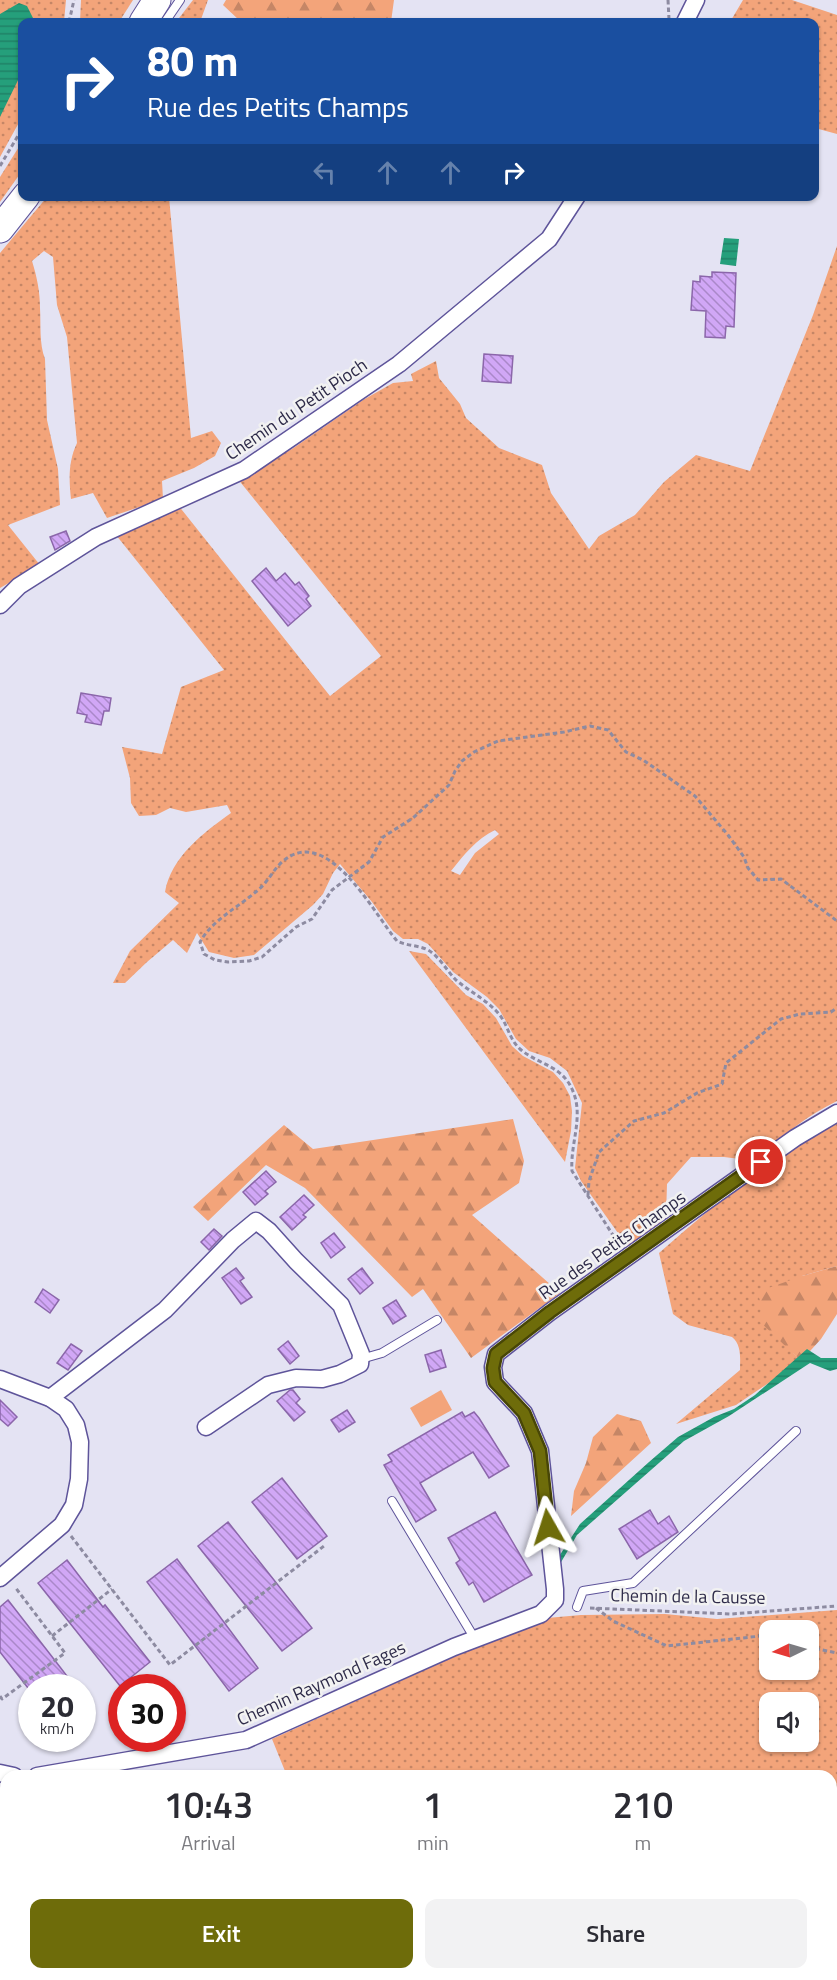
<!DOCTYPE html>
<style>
body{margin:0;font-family:"Titillium Web",sans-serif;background:#f2f2f3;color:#2b2b33;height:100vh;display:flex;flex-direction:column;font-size:22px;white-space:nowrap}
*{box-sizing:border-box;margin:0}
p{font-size:20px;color:#7c7c81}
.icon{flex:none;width:33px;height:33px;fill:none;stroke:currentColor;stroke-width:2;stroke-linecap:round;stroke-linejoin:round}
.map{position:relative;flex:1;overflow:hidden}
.side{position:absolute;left:0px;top:1770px;width:837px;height:210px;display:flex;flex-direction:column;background:#fff;border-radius:18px 18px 0 0;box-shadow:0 2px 4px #0004}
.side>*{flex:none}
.guide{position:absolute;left:18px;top:18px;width:801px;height:183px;border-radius:12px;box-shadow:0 2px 4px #0004;background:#1a4fa0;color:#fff;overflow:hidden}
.needle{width:39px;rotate:265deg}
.buttons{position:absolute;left:759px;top:1620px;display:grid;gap:12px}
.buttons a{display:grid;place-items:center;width:60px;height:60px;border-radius:12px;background:#fff;box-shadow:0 2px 4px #0004;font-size:30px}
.speed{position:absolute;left:18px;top:1674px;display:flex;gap:12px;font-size:30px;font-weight:700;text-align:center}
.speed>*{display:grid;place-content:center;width:78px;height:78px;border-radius:50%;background:#fff;box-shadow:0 2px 4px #0004;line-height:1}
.speed small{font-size:15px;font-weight:400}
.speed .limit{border:9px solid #d22;background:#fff;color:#111}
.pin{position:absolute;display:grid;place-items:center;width:51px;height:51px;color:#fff;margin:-26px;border:3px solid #fff;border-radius:50%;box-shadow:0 2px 6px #0007}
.me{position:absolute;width:66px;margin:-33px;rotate:354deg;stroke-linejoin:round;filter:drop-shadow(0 0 4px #0008)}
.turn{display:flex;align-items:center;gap:21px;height:126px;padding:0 30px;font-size:27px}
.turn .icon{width:78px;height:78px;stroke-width:2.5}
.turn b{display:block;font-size:42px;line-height:51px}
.lanes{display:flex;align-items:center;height:57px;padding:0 30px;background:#0003;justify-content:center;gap:30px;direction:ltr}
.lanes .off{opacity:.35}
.eta{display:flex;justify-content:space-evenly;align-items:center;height:102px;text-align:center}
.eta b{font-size:36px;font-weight:600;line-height:42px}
.action{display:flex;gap:12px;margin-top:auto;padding:12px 30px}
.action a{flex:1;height:69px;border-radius:12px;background:#6e6c0a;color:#fff;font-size:24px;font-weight:600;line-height:69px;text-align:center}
.action a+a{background:#f2f2f3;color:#2b2b33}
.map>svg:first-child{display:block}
</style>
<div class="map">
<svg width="837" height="1980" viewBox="0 0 837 1980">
<defs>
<pattern id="grass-dots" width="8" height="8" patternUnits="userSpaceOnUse" patternTransform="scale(1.5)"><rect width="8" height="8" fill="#f3a47a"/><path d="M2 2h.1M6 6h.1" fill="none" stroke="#c58666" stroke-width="1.8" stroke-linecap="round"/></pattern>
<pattern id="forest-firs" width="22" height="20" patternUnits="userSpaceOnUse" patternTransform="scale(1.5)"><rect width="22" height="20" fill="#f3a47a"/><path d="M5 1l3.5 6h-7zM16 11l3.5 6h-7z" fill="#c58666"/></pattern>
<pattern id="water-rules" width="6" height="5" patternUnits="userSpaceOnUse" patternTransform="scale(1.5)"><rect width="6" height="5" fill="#259f7b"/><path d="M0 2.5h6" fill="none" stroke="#208267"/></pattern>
<pattern id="building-back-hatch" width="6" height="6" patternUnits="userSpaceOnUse" patternTransform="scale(1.5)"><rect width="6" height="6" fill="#d1a7f6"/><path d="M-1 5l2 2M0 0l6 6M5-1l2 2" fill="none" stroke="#aa88c9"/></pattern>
</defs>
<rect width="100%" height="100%" fill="#e4e3f3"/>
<!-- grass -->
<g fill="url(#grass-dots)" fill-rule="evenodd">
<polygon points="0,0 66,0 64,22 22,22 22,117 0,157"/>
<polygon points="81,0 133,0 119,22 80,22"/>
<polygon points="193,0 208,0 200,22 176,22"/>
<polygon points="743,0 792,0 837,15 837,134 815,128 814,22 730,22"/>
<polygon points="22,142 22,171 0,202 0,177"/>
<path d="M47 197H169L191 438 212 431 221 443 215 456 194 468 162 481 163 499 107 518 93 493 71 499C69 480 68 462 77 443L67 337 57 305 53 257 44 251 32 261C37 277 40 292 40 308 41 325 39 343 45 359L47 420 58 469 60 505 8 525 40 565 0 588V253Z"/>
<path d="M837 246V1101C806 1116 780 1137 756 1161L724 1157H691L667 1184 666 1217 630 1250 581 1181 575 1168 582 1103 567 1071 550 1058 529 1051 516 1039 499 1009 487 997 453 972 428 944 418 939H403L393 931 372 902 340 864 333 873 323 894 313 905 254 955 234 958 209 952 197 933 187 953 173 940 147 962 125 983H113L130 951 179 903 165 892C171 857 203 833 231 813L227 805 186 812 170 808 156 815 139 816 131 803 130 778 122 747 162 754 181 687 224 670 116 535 178 505 330 696 381 656 237 478 292 449 363 400 393 383 413 381 411 374 436 361 439 378 460 404 466 418 499 448 542 465 551 493 589 549 599 536 635 515 664 482 696 455 750 471 813 315ZM495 830 499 834 475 853 460 875 451 871C464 855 476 839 495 830Z"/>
<polygon points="409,951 426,954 466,995 483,1004 496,1018 512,1046 523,1056 553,1072 563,1083 570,1096 572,1111 571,1131 565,1162"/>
<path d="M837 1117V1266L802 1276 793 1353 801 1361 736 1405 676 1424 740 1370C740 1359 742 1345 732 1337L688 1325 673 1314 659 1253C715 1203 774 1157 837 1117Z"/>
<path d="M837 1610V1960H831V1776H287L272 1739 482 1644 547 1618 581 1615 665 1614 717 1619ZM770 1630H808V1670H770ZM770 1702H808V1742H770Z"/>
<polygon points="61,1974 515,1974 520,1980 53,1980 53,1977"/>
</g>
<!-- forest -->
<g fill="url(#forest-firs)">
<polygon points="226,0 394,0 391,22 239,22 239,20 223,5"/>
<polygon points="513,1119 524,1161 519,1183 472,1215 560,1293 471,1358 423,1289 412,1297 305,1188 266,1165 208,1221 193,1207 284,1125 313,1149"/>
<polygon points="837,1266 837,1314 821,1339 801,1361 758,1320 762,1306 757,1292 802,1276"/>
<polygon points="617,1414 641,1421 651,1443 571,1516 574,1491 586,1463 593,1437"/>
</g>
<!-- park -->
<polygon fill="#f3a47a" points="441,1390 452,1410 421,1427 410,1408"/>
<!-- water -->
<g fill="url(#water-rules)">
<polygon points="19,3 27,6 35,22 22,22 22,72 0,117 0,14"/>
<polygon points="724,238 739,239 736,266 720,264"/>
<polygon points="807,1349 821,1358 837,1358 837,1369 830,1371 810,1363 729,1416 684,1441 577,1535 557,1569 556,1561 580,1524 649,1462 678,1437 714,1417 734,1409 755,1395"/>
</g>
<!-- building -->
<g fill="url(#building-back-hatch)" stroke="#8b66aa" stroke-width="1.5">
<polygon points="712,272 736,273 734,327 726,326 725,338 705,337 706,311 691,310 693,281 700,282 700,276 712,277"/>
<polygon points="484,354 513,356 511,383 482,381"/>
<polygon points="66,531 70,541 55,550 50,537"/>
<polygon points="266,568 276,581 285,573 295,585 299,582 309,596 306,599 311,606 288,626 252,581"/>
<polygon points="81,693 111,698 109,711 104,711 101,725 85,722 87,715 77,713"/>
<polygon points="266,1171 276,1182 265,1191 268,1194 255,1205 243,1192"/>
<polygon points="304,1195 314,1205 303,1215 306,1217 292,1230 280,1217"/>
<polygon points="214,1229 222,1236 209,1250 201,1242"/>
<polygon points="334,1233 345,1247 331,1258 321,1243"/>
<polygon points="236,1268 244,1278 240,1281 252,1297 241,1304 222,1278"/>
<polygon points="362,1268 373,1283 360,1294 348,1279"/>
<polygon points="43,1289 59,1300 50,1313 35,1302"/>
<polygon points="396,1300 406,1316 393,1324 383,1308"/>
<polygon points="288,1341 299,1356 290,1364 278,1349"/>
<polygon points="71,1344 82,1351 68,1370 57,1363"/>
<polygon points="441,1350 446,1367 430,1372 425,1355"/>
<polygon points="290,1390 293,1390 300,1399 296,1403 305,1412 294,1421 277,1401"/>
<polygon points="0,1400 17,1417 8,1426 0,1419"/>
<polygon points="347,1410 355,1422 339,1432 331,1420"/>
<polygon points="462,1412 465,1417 474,1412 479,1418 509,1466 489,1478 473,1452 420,1483 436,1510 416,1522 384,1465 392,1461 388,1455"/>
<polygon points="282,1478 327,1536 297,1559 252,1502"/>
<polygon points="650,1510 658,1524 669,1516 678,1532 637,1559 619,1529"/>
<polygon points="495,1512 532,1575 484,1602 473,1582 469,1585 456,1563 460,1560 448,1538"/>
<polygon points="228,1522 312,1628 282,1651 198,1546"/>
<polygon points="177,1559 258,1668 229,1691 147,1582"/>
<polygon points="67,1560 103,1607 105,1605 150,1662 120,1686 38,1583"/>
<polygon points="8,1600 60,1667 76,1688 28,1688 0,1652 0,1607"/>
</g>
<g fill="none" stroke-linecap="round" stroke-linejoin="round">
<defs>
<g id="service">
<polyline points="165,22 180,0"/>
<polyline points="361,1359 382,1353 437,1320"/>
<polyline points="392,1501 475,1639"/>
<polyline points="577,1607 583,1591 633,1583 796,1431"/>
</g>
<g id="minor">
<polyline points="685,22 696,0"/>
<polyline points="0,605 19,586 96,537 244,470 399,364 549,239 577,196"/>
<polyline points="0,1379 50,1398 66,1409 76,1425 80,1442 79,1479 74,1505 62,1525 0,1578"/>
<polyline points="50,1398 165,1310 233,1240 256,1221 269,1231 296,1261 341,1305 361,1354 360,1364 340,1374 322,1379 296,1378 268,1385 206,1427"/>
<polyline points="0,1773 14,1776"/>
<polyline points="37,1776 246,1740 454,1647 541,1614 555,1600 555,1589 540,1451 524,1413 495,1382 493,1367 496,1354 550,1312 795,1138 837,1113"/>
</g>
<g id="trunk">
<polyline points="143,22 157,0"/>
<polyline points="0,229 26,196"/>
</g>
</defs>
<!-- service casing -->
<use href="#service" stroke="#5e549a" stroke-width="10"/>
<!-- minor casing -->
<use href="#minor" stroke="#5e549a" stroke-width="19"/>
<!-- trunk casing -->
<use href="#trunk" stroke="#5e549a" stroke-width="29"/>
<!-- path -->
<g stroke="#8d8ba1" stroke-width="3" stroke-dasharray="4.5 3" stroke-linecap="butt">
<polyline points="668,0 669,19"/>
<polyline points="69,22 74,0"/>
<polyline points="0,166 22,129"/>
<polyline points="588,1195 589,1181 599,1152 634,1121 664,1113 697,1093 722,1084 726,1063 781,1019 800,1014 831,1012 837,1008"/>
<path d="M618 1243 572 1171C570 1145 583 1119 574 1094 564 1065 540 1066 520 1049 509 1039 508 1025 499 1014 487 1000 470 992 456 980 447 971 439 956 428 950 418 945 407 946 397 941 374 914 327 822 282 862 273 870 268 882 258 890 239 907 213 919 200 942L204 954 215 960 228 962 249 961 262 957 296 927 312 919 332 890 369 862 383 837 413 818 449 785 455 771 462 761 474 752 498 741 564 732 590 726 608 730 626 752 643 760 695 796 728 835 744 857 748 868 758 880 781 879 837 921"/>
<polyline points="71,1536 170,1665 324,1546"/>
<polyline points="590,1608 731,1614 837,1606"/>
<polyline points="596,1608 613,1621 667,1646 761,1636 770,1638"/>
<polyline points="52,1636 112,1589"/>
<polyline points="808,1647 837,1653"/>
<polyline points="0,1696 2,1699 65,1653 15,1587"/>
</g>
<!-- service -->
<use href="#service" stroke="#fff" stroke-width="8"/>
<!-- minor -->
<use href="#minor" stroke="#fff" stroke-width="16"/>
<!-- trunk -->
<use href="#trunk" stroke="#fff" stroke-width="27"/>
</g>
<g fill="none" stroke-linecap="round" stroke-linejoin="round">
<defs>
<polyline id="route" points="548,1527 540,1451 524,1413 495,1382 493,1368 496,1354 550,1312 761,1162"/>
</defs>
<!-- route casing -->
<use href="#route" stroke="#484606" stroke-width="15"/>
<!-- route -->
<use href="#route" stroke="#6e6c0a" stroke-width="10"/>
</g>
<g text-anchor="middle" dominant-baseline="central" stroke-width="5" stroke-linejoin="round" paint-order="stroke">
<!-- street labels -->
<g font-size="18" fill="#2e2b49" stroke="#f2f2f2">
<text transform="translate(296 409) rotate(-34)">Chemin du Petit Pioch</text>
<text transform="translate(612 1245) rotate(-35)">Rue des Petits Champs</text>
<text transform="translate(688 1596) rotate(1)">Chemin de la Causse</text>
<text transform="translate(321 1683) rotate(-24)">Chemin Raymond Fages</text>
</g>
</g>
</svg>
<div class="buttons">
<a><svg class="needle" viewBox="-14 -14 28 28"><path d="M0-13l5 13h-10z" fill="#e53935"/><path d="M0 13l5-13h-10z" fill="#7c7c81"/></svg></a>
<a><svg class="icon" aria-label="sound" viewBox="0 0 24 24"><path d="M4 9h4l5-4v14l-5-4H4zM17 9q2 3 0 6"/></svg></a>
</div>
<div class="speed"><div>20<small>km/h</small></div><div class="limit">30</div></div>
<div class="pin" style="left:761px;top:1162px;background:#d93025"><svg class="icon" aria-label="arrive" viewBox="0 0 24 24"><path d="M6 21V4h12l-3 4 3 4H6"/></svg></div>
<svg class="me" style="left:548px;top:1527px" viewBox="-20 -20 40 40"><path d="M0-17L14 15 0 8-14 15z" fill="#6e6c0a" stroke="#fff" stroke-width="4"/></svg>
<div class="guide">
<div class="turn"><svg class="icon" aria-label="right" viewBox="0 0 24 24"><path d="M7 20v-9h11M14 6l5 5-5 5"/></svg><div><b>80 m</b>Rue des Petits Champs</div></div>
<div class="lanes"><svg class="icon off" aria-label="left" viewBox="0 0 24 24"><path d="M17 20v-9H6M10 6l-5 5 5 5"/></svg><svg class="icon off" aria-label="ahead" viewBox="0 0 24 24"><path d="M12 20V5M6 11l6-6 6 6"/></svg><svg class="icon off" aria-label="ahead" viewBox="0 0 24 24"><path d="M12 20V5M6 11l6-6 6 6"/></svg><svg class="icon" aria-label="right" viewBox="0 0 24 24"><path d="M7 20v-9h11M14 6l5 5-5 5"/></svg></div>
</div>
<section class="side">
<div class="eta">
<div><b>10:43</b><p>Arrival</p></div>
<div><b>1</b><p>min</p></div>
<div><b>210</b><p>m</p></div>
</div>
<div class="action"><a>Exit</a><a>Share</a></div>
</section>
</div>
